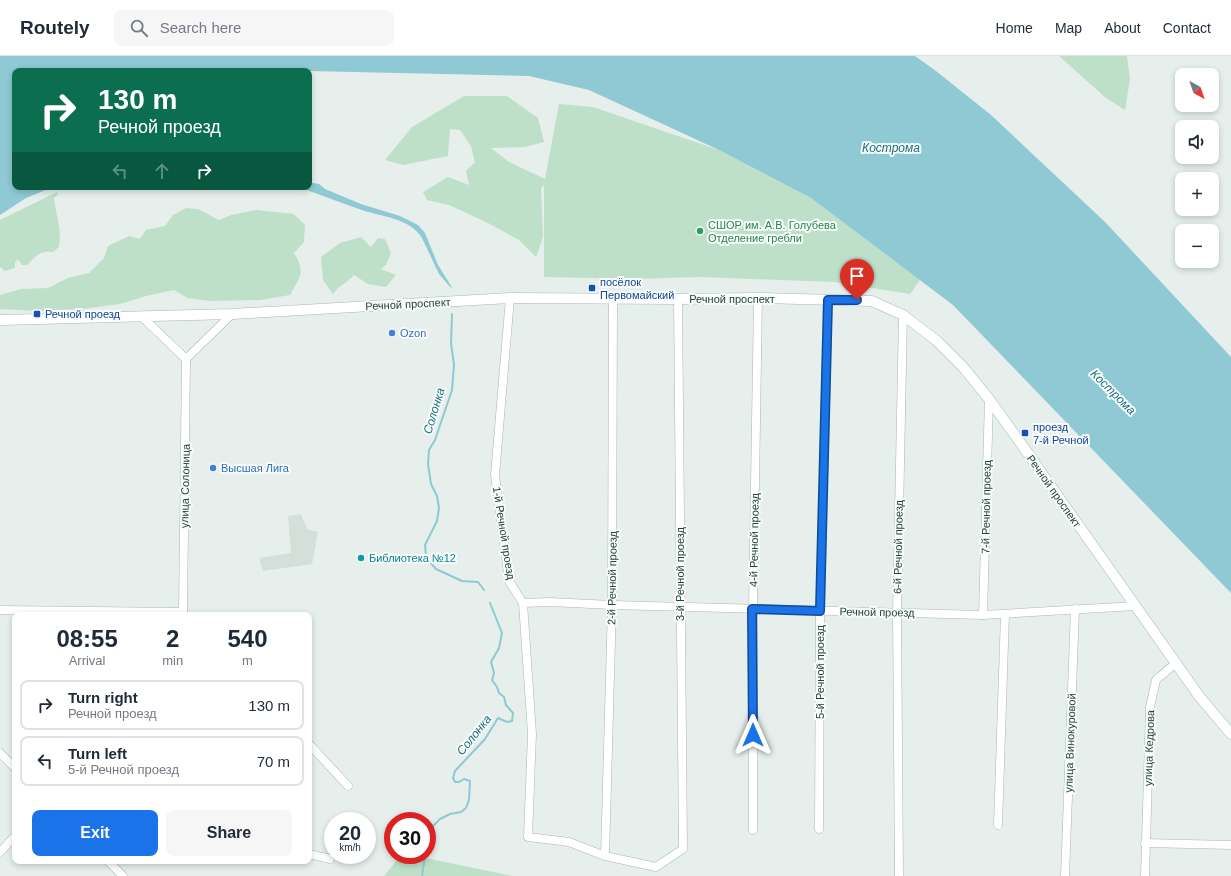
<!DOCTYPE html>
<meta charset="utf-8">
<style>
body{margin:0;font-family:Helvetica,sans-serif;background:#f6f6f7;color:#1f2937;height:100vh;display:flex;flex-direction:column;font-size:15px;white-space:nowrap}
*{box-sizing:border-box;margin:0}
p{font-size:13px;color:#747a83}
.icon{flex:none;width:22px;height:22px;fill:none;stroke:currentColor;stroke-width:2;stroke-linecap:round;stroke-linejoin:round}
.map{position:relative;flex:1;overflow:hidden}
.drawer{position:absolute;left:12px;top:556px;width:300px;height:252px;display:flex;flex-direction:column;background:#fff;border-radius:8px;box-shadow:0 2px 6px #0003}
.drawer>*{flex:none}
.top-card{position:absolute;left:12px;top:12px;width:300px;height:122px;border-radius:8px;box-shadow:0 2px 6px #0003;background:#0b6e4f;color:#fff;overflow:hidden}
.needle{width:26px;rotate:140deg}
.fabs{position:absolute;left:1175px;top:12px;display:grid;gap:8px}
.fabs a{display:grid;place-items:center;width:44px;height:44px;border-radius:8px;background:#fff;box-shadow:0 2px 6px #0003;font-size:20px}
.speed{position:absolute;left:324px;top:756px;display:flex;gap:8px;font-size:20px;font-weight:700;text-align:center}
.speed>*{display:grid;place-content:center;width:52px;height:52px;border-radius:50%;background:#fff;box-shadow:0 2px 6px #0003;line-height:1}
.speed small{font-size:10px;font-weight:400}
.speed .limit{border:6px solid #d22;background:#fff;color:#111}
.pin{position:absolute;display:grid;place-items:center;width:34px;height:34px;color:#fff;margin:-41px -17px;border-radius:50% 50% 50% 0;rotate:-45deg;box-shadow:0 0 4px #0007}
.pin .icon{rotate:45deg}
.me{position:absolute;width:44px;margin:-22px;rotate:0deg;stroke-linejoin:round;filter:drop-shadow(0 0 3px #0008)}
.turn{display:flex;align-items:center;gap:14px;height:84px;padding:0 20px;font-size:18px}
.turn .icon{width:52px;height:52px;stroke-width:2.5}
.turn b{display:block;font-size:28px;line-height:34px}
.lanes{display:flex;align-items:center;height:38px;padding:0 20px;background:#0003;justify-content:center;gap:20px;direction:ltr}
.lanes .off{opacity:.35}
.eta{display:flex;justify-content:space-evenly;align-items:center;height:68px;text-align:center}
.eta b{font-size:24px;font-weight:700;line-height:28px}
.cta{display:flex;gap:8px;margin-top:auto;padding:8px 20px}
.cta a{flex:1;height:46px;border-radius:8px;background:#1a73e8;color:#fff;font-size:16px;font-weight:700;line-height:46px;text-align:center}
.cta a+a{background:#f6f6f7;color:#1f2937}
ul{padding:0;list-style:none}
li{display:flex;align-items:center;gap:12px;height:50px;margin:0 8px 6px;padding:0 12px;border:2px solid #e0e1e3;border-radius:8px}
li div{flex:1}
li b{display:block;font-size:15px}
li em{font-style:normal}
header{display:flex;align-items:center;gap:24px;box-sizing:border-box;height:56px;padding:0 20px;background:#fff;border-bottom:1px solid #e0e1e3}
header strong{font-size:19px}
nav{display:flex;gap:22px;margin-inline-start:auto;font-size:14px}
.search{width:280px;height:36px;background:#f6f6f7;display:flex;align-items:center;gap:10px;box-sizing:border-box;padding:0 14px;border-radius:8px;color:#747a83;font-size:15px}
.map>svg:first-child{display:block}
</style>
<header>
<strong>Routely</strong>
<div class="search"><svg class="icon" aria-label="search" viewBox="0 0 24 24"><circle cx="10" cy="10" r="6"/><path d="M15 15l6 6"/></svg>Search here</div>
<nav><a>Home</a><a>Map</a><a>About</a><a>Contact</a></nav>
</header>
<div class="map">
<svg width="1231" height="820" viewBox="0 0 1231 820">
<rect width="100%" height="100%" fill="#e6efeb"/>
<!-- built -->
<polygon fill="#d4dfda" points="301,458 307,473 318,476 312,508 263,515 259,502 291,497 288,460"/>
<!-- green -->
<g fill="#bfe0c8">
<polygon points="1059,0 1127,0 1130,23 1125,54 1106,42"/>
<polygon points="464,40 507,40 538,62 544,86 525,91 491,92 509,106 545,123 559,48 593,51 719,94 811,142 920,224 910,238 834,226 699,221 636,223 544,221 544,129 541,132 543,181 536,201 519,184 488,167 449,149 427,144 423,136 448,121 469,129 466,115 475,106 471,90 460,74 450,73 448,100 403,109 385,104 412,71"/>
<path d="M57 136 58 138 54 142C56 160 62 173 59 191L53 196C39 195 36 200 27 209H22L18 203 15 207V212L5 215 0 211V164Z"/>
<path d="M186 152 198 153 219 164 231 159 256 154 294 158 305 169 304 186 294 197C306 216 300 221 290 239L260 244 210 245 187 242 174 234 146 240 120 248 82 253 36 255 0 253V239L21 233 48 232 68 222 89 217 104 202 108 190 129 180 140 183 146 174 165 170 173 159Z"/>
<path d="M361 181 371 191 378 182 385 183 391 197 386 209 381 213 396 219 386 231 368 228 354 219C347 227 339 229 333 238L323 224 321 201 340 187Z"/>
<polygon points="401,799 411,799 512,820 384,820"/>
</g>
<!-- water -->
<g fill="#8ec9d4">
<polygon points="0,0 915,0 936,15 991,59 1105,166 1231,301 1231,537 953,249 811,142 719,94 589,34 529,20 309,15 15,15 15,131 62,131 48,133 26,142 0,159"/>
<path d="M309 126 319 128 325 133 361 148 400 160 418 169 425 177 438 209 451 230 452 233 439 218 422 182C409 161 380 161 359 153 341 147 324 140 307 134 302 132 296 133 292 131H309Z"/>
</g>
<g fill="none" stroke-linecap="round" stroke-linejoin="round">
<!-- stream -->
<g stroke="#8ec9d4" stroke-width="2">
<polyline points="452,258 451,287 454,309 452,334 435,384 429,394 428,408 431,428 437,440 439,452 437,465 425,489 426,500 428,504 436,513 462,525 478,526 484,534"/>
<polyline points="427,783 433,770 440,763 450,758 461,756 466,752 469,744 470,725 464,723 459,726 455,726 453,722 455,715 485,683 498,662 507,666 512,665 513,657 506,649 504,641 499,637 497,631 492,624 494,617 491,606 499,592 502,577 490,547"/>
<polyline points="422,820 425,799"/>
</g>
<defs>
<g id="minor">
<polyline points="510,242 495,419 509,525 523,547 532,678 528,781 569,786 605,800 656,811 683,793 678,243"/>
<polyline points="141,260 186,303"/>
<polyline points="186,303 232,258"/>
<polyline points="523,547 550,546 612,549 983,559 1135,550"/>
<polyline points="0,554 183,556"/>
<polyline points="183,556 186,303"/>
<polyline points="983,559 989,343"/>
<polyline points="309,688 348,730"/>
<polyline points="0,697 15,712"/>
<polyline points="998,769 1005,558"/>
<polyline points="819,773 820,555 828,244"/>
<polyline points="753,774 753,553 758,242"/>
<polyline points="1145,787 1231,789"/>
<polyline points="0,796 15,780"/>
<polyline points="309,798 330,803"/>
<polyline points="605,800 612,549 613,243"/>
<polyline points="108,805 123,820"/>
<polyline points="899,820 897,557 903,259"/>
<polyline points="1065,820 1075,553"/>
<polyline points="1145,820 1150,651 1156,624 1176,607"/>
</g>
<polyline id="tertiary" points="0,264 232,258 510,242 678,243 758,242 872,245 903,259 937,285 963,311 989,343 1017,382 1199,640 1231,678"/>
</defs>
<!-- minor casing -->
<use href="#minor" stroke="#a8b8b2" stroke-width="9"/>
<!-- tertiary casing -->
<use href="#tertiary" stroke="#a8b8b2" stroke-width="11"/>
<!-- minor -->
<use href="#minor" stroke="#fff" stroke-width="8"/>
<!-- tertiary -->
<use href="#tertiary" stroke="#fff" stroke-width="10"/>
</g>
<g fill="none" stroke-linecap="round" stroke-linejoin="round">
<defs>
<polyline id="route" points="753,679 752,553 820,555 828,244 857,244"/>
</defs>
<!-- route casing -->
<use href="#route" stroke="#114b97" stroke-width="10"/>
<!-- route -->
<use href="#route" stroke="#1a73e8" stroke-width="7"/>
</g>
<!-- markers -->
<circle fill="#2e9e5b" stroke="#f7fbf9" stroke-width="1.5" cx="700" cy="175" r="4"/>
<g fill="#1a4fb4" stroke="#f7fbf9" stroke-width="1.5">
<rect x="588" y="228" width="8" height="8" rx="2"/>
<rect x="33" y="254" width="8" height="8" rx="2"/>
<rect x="1021" y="373" width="8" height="8" rx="2"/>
</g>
<g fill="#3f7fe0" stroke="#f7fbf9" stroke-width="1.5">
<circle cx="392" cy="277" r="4"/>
<circle cx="213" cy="412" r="4"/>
</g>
<circle fill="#0f9aa8" stroke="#f7fbf9" stroke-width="1.5" cx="361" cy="502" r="4"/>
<g text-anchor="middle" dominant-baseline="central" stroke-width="4" stroke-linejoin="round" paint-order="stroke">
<!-- leisure labels -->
<g font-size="11" fill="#27864d" stroke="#f7fbf9" text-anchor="start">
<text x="708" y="169">СШОР им. А.В. Голубева<tspan x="708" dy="13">Отделение гребли</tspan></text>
</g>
<!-- transit labels -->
<g font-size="11" fill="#164399" stroke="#f7fbf9" text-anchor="start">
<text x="600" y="226">посёлок<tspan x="600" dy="13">Первомайский</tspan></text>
<text x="45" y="258">Речной проезд</text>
<text x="1033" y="371">проезд<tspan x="1033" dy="13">7-й Речной</tspan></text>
</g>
<!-- street labels -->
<g font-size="11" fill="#24423a" stroke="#f7fbf9">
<text x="732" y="243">Речной проспект</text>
<text transform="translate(408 248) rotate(-3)">Речной проспект</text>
<text transform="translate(185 430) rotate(-89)">улица Солоница</text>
<text transform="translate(1054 435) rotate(55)">Речной проспект</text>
<text transform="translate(986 451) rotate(-89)">7-й Речной проезд</text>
<text transform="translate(504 477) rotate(81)">1-й Речной проезд</text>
<text transform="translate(754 484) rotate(-89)">4-й Речной проезд</text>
<text transform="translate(898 491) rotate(-89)">6-й Речной проезд</text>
<text transform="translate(680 518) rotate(-90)">3-й Речной проезд</text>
<text transform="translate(612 522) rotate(-89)">2-й Речной проезд</text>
<text transform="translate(877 556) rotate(1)">Речной проезд</text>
<text transform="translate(820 616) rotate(-90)">5-й Речной проезд</text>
<text transform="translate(1070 687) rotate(-88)">улица Винокуровой</text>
<text transform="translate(1149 692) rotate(-88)">улица Кедрова</text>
</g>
<!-- shop labels -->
<g font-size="11" fill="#366cbe" stroke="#f7fbf9" text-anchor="start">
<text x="400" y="277">Ozon</text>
<text x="221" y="412">Высшая Лига</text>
</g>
<!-- culture labels -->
<g font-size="11" fill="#0d838f" stroke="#f7fbf9" text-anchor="start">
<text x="369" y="502">Библиотека №12</text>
</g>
<!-- water labels -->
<g font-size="12" font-style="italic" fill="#1c6f80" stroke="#f7fbf9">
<text x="891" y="92">Кострома</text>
<text transform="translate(1113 336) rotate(45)">Кострома</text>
<text transform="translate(434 355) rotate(-73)">Солонка</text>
<text transform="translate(474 679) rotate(-51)">Солонка</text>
</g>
</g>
</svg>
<div class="fabs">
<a><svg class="needle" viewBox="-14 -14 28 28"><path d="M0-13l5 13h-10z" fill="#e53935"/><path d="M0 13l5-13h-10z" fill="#747a83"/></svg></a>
<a><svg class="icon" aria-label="sound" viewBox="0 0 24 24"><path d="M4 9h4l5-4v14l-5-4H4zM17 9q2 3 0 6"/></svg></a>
<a>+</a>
<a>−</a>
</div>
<div class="speed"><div>20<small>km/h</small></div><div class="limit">30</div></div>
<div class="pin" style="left:857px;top:244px;background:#d93025"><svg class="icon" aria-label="arrive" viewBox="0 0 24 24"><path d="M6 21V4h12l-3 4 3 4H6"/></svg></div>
<svg class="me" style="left:753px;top:679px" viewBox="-20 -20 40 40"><path d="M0-17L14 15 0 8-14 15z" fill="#1a73e8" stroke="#fff" stroke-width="4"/></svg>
<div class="top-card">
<div class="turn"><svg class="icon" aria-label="right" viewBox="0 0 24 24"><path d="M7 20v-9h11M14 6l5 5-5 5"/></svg><div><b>130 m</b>Речной проезд</div></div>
<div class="lanes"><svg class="icon off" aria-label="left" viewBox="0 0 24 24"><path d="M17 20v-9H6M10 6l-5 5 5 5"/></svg><svg class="icon off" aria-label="ahead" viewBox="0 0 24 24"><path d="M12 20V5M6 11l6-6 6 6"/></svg><svg class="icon" aria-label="right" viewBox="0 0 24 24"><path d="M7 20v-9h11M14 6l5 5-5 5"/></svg></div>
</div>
<section class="drawer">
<div class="eta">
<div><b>08:55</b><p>Arrival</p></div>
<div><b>2</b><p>min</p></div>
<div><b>540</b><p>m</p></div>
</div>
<ul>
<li><svg class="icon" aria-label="right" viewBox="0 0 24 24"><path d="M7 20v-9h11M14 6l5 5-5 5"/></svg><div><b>Turn right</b><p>Речной проезд</p></div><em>130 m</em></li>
<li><svg class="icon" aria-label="left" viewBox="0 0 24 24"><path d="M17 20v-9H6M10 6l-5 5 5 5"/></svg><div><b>Turn left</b><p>5-й Речной проезд</p></div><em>70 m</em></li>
</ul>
<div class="cta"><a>Exit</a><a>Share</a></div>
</section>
</div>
